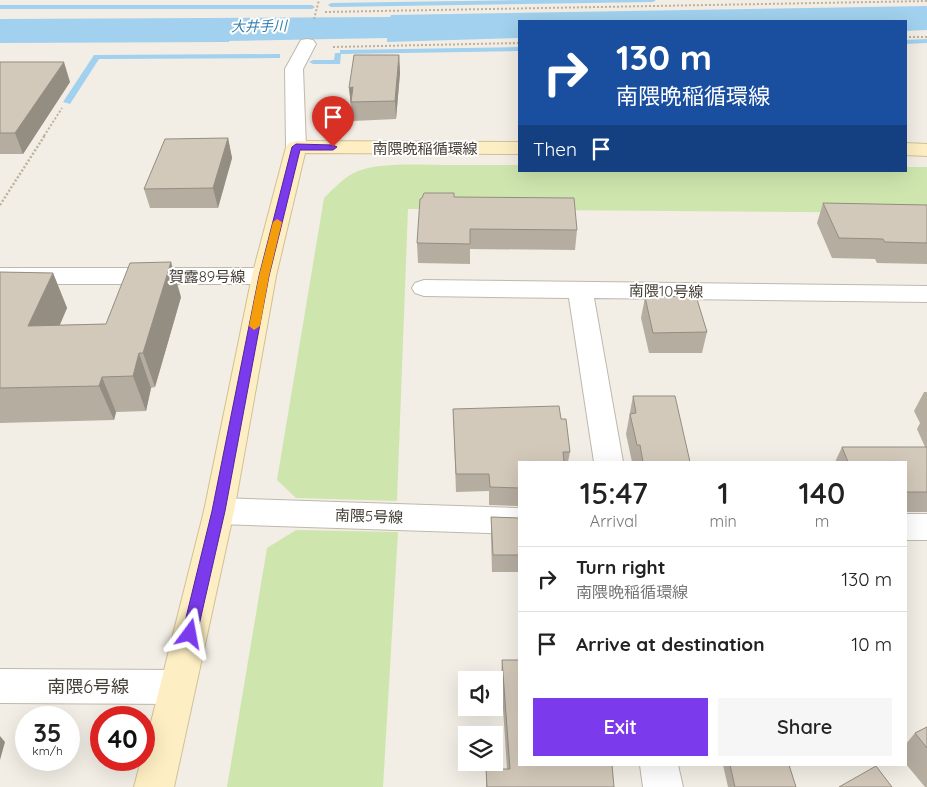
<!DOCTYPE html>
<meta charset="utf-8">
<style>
body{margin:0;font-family:Quicksand,"Noto Sans JP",sans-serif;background:#f6f6f6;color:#222;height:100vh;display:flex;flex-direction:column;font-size:19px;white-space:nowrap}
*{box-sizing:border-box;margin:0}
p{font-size:16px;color:#767676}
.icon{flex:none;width:28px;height:28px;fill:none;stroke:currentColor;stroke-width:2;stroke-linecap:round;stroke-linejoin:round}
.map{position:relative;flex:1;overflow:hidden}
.side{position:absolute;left:518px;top:461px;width:389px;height:305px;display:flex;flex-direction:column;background:#fff;border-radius:0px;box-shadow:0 5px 20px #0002}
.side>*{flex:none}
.top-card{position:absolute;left:518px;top:20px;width:389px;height:152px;border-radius:0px;box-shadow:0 5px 20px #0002;background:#1a4fa0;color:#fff;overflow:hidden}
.tools{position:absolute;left:458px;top:671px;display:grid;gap:10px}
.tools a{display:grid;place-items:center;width:45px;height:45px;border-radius:0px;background:#fff;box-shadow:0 5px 20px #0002;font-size:25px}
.speed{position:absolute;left:15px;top:706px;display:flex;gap:10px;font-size:25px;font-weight:700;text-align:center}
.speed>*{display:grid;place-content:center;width:65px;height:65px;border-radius:50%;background:#fff;box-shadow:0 5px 20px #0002;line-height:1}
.speed small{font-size:12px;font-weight:400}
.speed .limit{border:8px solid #d22;background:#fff;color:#111}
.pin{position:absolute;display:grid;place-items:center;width:42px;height:42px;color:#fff;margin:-51px -21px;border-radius:50% 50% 50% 0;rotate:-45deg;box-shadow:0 0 5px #0007}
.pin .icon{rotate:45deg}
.me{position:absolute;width:55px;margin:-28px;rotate:13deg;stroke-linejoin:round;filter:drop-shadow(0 0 4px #0008)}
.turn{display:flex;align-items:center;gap:18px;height:105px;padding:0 15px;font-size:22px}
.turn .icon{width:65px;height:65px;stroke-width:2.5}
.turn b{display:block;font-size:35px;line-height:42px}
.then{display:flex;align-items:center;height:48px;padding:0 15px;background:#0003;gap:10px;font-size:19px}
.eta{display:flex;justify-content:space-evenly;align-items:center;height:85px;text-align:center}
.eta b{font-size:30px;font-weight:600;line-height:35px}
.cta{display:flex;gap:10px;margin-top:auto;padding:10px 15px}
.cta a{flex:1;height:58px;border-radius:0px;background:#7c3aed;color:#fff;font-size:20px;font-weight:600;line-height:58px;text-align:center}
.cta a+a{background:#f6f6f6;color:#222}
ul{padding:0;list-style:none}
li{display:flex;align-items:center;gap:15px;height:65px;padding:0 15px;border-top:1px solid #e0e0e0}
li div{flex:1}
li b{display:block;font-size:19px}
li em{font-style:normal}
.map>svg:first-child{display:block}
</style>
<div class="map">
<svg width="927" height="787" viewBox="0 0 927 787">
<rect width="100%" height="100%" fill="#f2eee5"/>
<!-- green -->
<g fill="#cee6ae">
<path d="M451 165H519V171H905V167H927V213L408 209 397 501 296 498 277 480 324 198C334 188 345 176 358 171 380 162 425 165 451 165Z"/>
<polygon points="296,530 398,532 383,787 227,787 267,548"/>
</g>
<!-- water -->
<polygon fill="#a1d1ee" points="927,6 927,30 905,31 905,21 519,21 519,38 387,42 387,38 229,41 229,42 0,43 0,19 390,17 391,15"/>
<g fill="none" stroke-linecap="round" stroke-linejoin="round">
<!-- stream -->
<g fill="#a1d1ee" fill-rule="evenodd">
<polygon points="528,0 656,0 653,2 331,7 328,5 331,3"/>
<polygon points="0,5 312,5 315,7 312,9 0,9"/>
<polygon points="927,39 927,43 905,44 905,40"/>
<polygon points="519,47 519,51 341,54 340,64 313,64 309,62 313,60 334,60 335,53 340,53 340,50 343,50"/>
<polygon points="277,54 280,54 280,58 99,59 70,104 63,102 94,55 97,55"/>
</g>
<defs>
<g id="street">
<polygon points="307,39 313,40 316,44 303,69 306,147 303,151 296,153 289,151 286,147 285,69 301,40"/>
<polygon points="0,268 264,268 272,271 276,276 272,281 264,284 0,284"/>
<polygon points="424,280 927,286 927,302 594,298 623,462 594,462 569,298 424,296 415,293 412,288 415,283"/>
<polygon points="219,498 519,508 519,534 219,524 208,520 204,511 208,502"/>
<rect x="905" y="514" width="22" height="26"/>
<polygon points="0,669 177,670 190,675 195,687 190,699 177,704 0,703"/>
<polygon points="640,765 678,765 683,787 643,787"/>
</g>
<g id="secondary">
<polygon points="296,141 519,142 519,154 305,153 276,276 234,511 174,787 134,787 141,760 144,760 144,750 204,511 252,276 286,147 289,143"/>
<polygon points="905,143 927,144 927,156 905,155"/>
</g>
</defs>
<!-- street casing -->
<use href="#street" stroke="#c0b8ab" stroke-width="2"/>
<!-- secondary casing -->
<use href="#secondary" stroke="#d2c095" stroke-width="2"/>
<!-- path-far1 -->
<g stroke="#bfb099" stroke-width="2" stroke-dasharray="2 2" stroke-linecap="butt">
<polyline points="325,12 927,1"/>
<polyline points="314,19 319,0"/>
<polyline points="905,37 927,37"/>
<polyline points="333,47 519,43"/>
<polyline points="44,136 62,108"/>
</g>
<!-- path -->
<polyline stroke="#bfb099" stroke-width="2.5" stroke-dasharray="2 2" stroke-linecap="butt" points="0,205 45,135"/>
<!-- street -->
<use href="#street" fill="#fff" fill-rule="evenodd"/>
<!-- secondary -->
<use href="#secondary" fill="#fdeec3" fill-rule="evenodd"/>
</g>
<!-- wall -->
<g fill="#b5ada0">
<polygon points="399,55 400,73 396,119 353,121 349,88"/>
<polygon points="0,62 70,82 23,154 0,154"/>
<polygon points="228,138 232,158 218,208 150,208 144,189"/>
<polygon points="454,197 577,230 575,250 470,249 470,264 418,263 417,243"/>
<polygon points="823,203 927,205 927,264 877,263 875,259 832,258 817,223"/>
<polygon points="0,272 53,273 67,308 60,325 106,324 181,297 155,387 151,388 146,411 116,412 114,420 0,423"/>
<polygon points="645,297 707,332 702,353 649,353 641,318"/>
<polygon points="924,392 927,392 927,512 905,512 905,462 835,462 842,447 925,447 917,429 920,423 914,411"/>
<polygon points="633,396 690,462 632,462 626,434"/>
<polygon points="453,409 561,419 570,452 568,462 519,462 519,506 489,505 489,491 456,492"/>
<polygon points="491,517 519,518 519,572 492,572 491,535"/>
<polygon points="502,660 614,787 486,787 486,769 507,769 501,678"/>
<polygon points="927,727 927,787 925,787 905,763 905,745 915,733"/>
<polygon points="723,765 789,765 796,787 728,787"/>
</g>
<!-- shaded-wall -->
<g fill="#948d82">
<polygon points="399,55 400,73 396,119 395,101"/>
<polygon points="64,62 70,82 23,154 15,133"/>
<polygon points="353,87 351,102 351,106 349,88"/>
<polygon points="228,138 232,158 218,208 213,188"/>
<polygon points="171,262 181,297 155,387 143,353"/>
<polygon points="53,273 67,308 44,360 28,326"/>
<polygon points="139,353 151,388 146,411 133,376"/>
<polygon points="102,377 116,412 114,420 99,386"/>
<polygon points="0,736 5,742 0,760"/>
</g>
<!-- building -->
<g fill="#d3c9ba" stroke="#948d82">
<polygon points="354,55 399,55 395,101 351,102 353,87 349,88"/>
<polygon points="0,62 64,62 15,133 0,133"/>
<polygon points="228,138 213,188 144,189 165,139"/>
<polygon points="424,193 454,193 454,197 574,198 577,230 470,229 470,244 417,243 420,199 422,198"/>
<polygon points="823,203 927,205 927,243 885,242 883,239 839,238"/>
<polygon points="171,262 143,353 139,353 133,376 102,377 99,386 0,388 0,272 53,273 28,326 106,324 130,263"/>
<polygon points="696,296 707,332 653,333 645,297"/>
<polygon points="633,396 675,396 690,462 643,462 640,445 637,445 630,414 636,413"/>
<polygon points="559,406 561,419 566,419 570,452 563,452 564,462 519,462 519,488 490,487 489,474 456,474 453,409"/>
<polygon points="842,447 927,447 927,492 905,492 905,462 848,462"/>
<polygon points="491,517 519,518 519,555 493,555"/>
<polygon points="502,660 519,660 519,765 612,765 614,787 487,787 486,769 510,769"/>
<polygon points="927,727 927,748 915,733"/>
<polygon points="730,765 789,765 796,787 735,787"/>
<polygon points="876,766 892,787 839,787"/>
</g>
<!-- route -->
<polygon fill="#7c3aed" stroke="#51269a" points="296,144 333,145 337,147 333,150 300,150 269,276 225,511 197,634 195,639 190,641 184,639 182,634 212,511 259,276 292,147"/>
<!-- slow -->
<polygon fill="#f59e0b" points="277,219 282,222 269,276 260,326 254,330 249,326 259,276 273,222"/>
<g text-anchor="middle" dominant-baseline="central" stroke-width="4" stroke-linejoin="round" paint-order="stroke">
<!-- far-water labels -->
<g font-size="14" font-style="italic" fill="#307cae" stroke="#fff">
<text transform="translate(259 26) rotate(-1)">大井手川</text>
</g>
<!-- street labels -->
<g font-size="15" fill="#443e35" stroke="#fff">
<text x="425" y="148">南隈晩稲循環線</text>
<text x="207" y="276">賀露89号線</text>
<text transform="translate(666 291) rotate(1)">南隈10号線</text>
<text transform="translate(369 516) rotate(2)">南隈5号線</text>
</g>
<!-- near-street labels -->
<g font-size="18" fill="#443e35" stroke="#fff">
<text x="88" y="686">南隈6号線</text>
</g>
</g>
</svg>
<div class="tools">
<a><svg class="icon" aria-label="sound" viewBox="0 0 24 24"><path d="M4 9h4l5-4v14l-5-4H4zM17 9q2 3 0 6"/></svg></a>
<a><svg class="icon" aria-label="layers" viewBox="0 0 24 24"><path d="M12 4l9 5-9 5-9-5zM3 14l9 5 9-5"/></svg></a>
</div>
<div class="speed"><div>35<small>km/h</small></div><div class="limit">40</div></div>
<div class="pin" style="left:333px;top:147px;background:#d93025"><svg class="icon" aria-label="arrive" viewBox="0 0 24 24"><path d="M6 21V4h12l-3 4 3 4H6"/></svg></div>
<svg class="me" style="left:190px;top:634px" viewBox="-20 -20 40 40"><path d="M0-17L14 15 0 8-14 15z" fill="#7c3aed" stroke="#fff" stroke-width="4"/></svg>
<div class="top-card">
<div class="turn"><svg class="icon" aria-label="right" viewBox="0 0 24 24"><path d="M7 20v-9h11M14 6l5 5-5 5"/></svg><div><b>130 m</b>南隈晩稲循環線</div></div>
<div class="then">Then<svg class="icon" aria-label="arrive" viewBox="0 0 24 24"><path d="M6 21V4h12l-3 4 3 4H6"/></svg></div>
</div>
<section class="side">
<div class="eta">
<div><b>15:47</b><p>Arrival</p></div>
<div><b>1</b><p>min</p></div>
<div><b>140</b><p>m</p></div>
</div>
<ul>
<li><svg class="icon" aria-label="right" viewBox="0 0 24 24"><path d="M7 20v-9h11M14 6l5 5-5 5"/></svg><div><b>Turn right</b><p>南隈晩稲循環線</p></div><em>130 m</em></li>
<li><svg class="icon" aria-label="arrive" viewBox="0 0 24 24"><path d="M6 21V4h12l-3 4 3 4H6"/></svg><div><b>Arrive at destination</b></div><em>10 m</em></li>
</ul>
<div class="cta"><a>Exit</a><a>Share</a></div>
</section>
</div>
